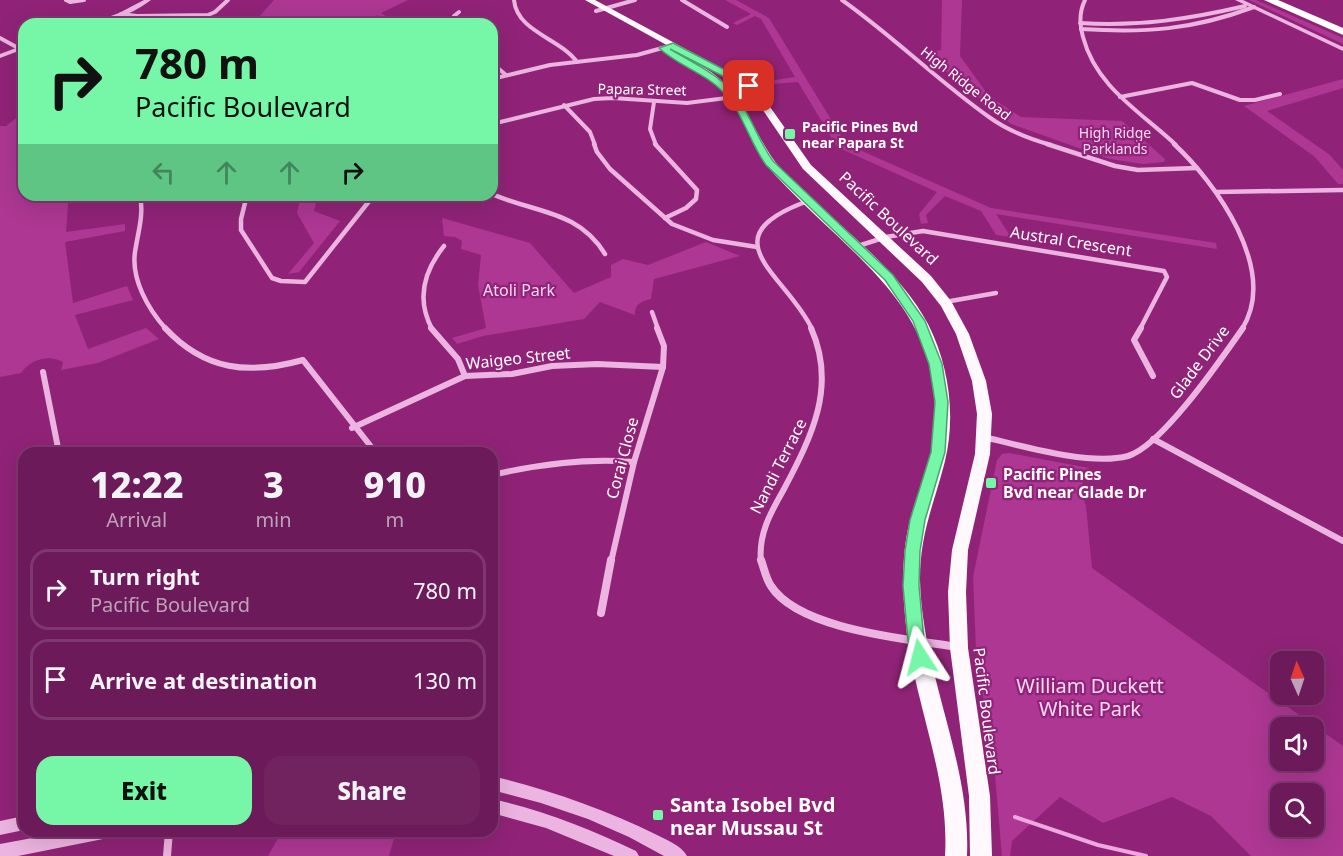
<!DOCTYPE html>
<style>
body{margin:0;font-family:"Noto Sans",sans-serif;background:#71235f;color:#f1f3f6;height:100vh;display:flex;flex-direction:column;font-size:22px;white-space:nowrap}
*{box-sizing:border-box;margin:0}
p{font-size:20px;color:#bea1ba}
.icon{flex:none;width:33px;height:33px;fill:none;stroke:currentColor;stroke-width:2;stroke-linecap:round;stroke-linejoin:round}
.map{position:relative;flex:1;overflow:hidden}
.details{position:absolute;left:18px;top:447px;width:480px;height:390px;display:flex;flex-direction:column;background:#6c1a59;border-radius:18px;box-shadow:0 6px 24px #0002,0 0 0 2px #7f386f}
.details>*{flex:none}
.banner{position:absolute;left:18px;top:18px;width:480px;height:183px;border-radius:18px;box-shadow:0 6px 24px #0002,0 0 0 2px #7f386f;background:#76f7a7;color:#111;overflow:hidden}
.needle{width:39px;rotate:357deg}
.fabs{position:absolute;left:1270px;top:651px;display:grid;gap:12px}
.fabs a{display:grid;place-items:center;width:54px;height:54px;border-radius:12px;background:#6c1a59;box-shadow:0 6px 24px #0002,0 0 0 2px #7f386f;font-size:30px}
.pin{position:absolute;display:grid;place-items:center;width:51px;height:51px;color:#fff;margin:-26px;border-radius:12px;box-shadow:0 3px 9px #0006}
.me{position:absolute;width:66px;margin:-33px;rotate:351deg;stroke-linejoin:round;filter:drop-shadow(0 0 4px #0008)}
.turn{display:flex;align-items:center;gap:21px;height:126px;padding:0 18px;font-size:27px}
.turn .icon{width:78px;height:78px;stroke-width:2.5}
.turn b{display:block;font-size:42px;line-height:51px}
.lanes{display:flex;align-items:center;height:57px;padding:0 18px;background:#0003;justify-content:center;gap:30px;direction:ltr}
.lanes .off{opacity:.35}
.eta{display:flex;justify-content:space-evenly;align-items:center;height:102px;text-align:center}
.eta b{font-size:36px;font-weight:800;line-height:42px}
.button{display:flex;gap:12px;margin-top:auto;padding:12px 18px}
.button a{flex:1;height:69px;border-radius:18px;background:#76f7a7;color:#111;font-size:24px;font-weight:800;line-height:69px;text-align:center}
.button a+a{background:#71235f;color:#f1f3f6}
ul{padding:0;list-style:none}
li{display:flex;align-items:center;gap:18px;height:81px;margin:0 12px 9px;padding:0 6px;border:3px solid #7f386f;border-radius:18px}
li div{flex:1}
li b{display:block;font-size:22px}
li em{font-style:normal}
.map>svg:first-child{display:block}
</style>
<div class="map">
<svg width="1343" height="856" viewBox="0 0 1343 856">
<rect width="100%" height="100%" fill="#902377"/>
<!-- green -->
<g fill="#ad3793" fill-rule="evenodd">
<polygon points="274,0 408,0 381,13 398,24 391,24 376,15 369,24 245,24 257,19"/>
<polygon points="725,0 736,0 769,18 846,144 991,208 1216,243 1217,249 996,214 1011,237 996,235 981,211 945,196 926,215 928,223 921,224 919,214 937,192 837,147 835,144 802,149 799,145 833,140 798,82 760,85 756,83 795,77 761,19 755,16 737,25 733,23 751,14"/>
<polygon points="942,0 962,0 960,56 989,96 1021,117 1122,121 1165,159 1164,162 1143,164 1110,159 1011,124 923,53 941,50"/>
<polygon points="1249,0 1256,0 1343,38 1343,44"/>
<polygon points="1343,79 1343,88 1267,111 1330,155 1343,170 1343,184 1338,184 1315,157 1244,106"/>
<path d="M24 112V195H67L68 206 66 232 125 224V231L65 242 73 303 127 286 133 300 75 315 88 349 146 328 159 339 98 363 61 370 63 362C50 354 30 359 21 373L0 377V126H6Z"/>
<polygon points="301,195 318,195 314,211 340,221 299,272 288,274 314,243 297,213"/>
<path d="M442 218 530 243 574 293 611 277V265L623 259 648 265 706 242 740 256 654 279 651 299C642 301 634 304 635 315L600 302 584 319 483 336 457 344 452 338 486 328 478 285 481 255 461 249 462 241 455 237 444 236Z"/>
<path d="M1009 453 1089 468 1080 489 1086 506 1092 568 1343 746V856H1251L1211 816 1172 797 1103 823 1060 797 1012 841 1010 856H1002L995 775 976 650 973 577 997 460 1002 454ZM1281 728H1314V760H1281ZM1281 794H1314V826H1281Z"/>
<polygon points="282,831 396,831 389,856 268,856"/>
</g>
<g fill="none" stroke-linecap="round" stroke-linejoin="round">
<!-- stream -->
<polyline stroke="#eda8df" stroke-width="4" points="1015,817 1098,845 1146,856"/>
<!-- minor-far3 -->
<g stroke="#ecb4e0" stroke-width="4">
<polyline points="66,0 70,2 84,0"/>
<path d="M514 0C517 32 560 38 577 62"/>
<polyline points="682,0 727,27"/>
<path d="M842 0C893 36 938 81 989 117 1008 131 1030 139 1051 145"/>
<path d="M1085 0C1079 12 1079 23 1083 37 1096 87 1141 112 1176 145"/>
<polyline points="596,11 635,0"/>
<polyline points="121,14 137,16 208,15 215,12 228,0"/>
<path d="M1080 23C1137 27 1190 19 1245 6"/>
<polyline points="452,24 454,16 459,12"/>
<path d="M1081 29C1146 33 1192 30 1254 7"/>
<polyline points="0,38 20,49"/>
<polyline points="492,63 506,75"/>
<polyline points="492,79 550,65 637,55 673,45"/>
<polyline points="1120,97 1192,83 1240,100 1255,100 1280,94"/>
<polyline points="654,102 650,129 656,145"/>
<polyline points="564,105 590,132 595,145"/>
<polyline points="492,124 594,99 613,98 687,103 758,94"/>
</g>
<!-- minor-far2 -->
<g stroke="#ecb4e0" stroke-width="4.5">
<polyline points="594,144 597,152 610,169 672,224 713,240 757,247"/>
<polyline points="655,144 697,190 696,199 686,208 665,218"/>
<polyline points="1047,144 1115,166 1138,170 1197,168"/>
<path d="M1174 144C1216 183 1279 270 1242 329"/>
<polyline points="1216,192 1343,190"/>
<path d="M492 194C535 213 578 210 605 254"/>
<path d="M140 195C144 215 138 232 135 252 131 279 148 309 166 329"/>
<polyline points="247,195 241,219 241,230 272,278 281,281 305,282 374,195"/>
<path d="M808 201C705 238 787 275 812 329"/>
<polyline points="858,246 886,237 923,231 1164,271 1167,277 1140,329"/>
<polyline points="945,302 996,293"/>
<polyline points="652,312 658,329"/>
<path d="M432 329C416 299 424 271 444 246"/>
</g>
<!-- minor-far1 -->
<g stroke="#ecb4e0" stroke-width="6">
<path d="M165 328C205 371 249 375 303 360L376 453"/>
<polyline points="431,328 458,359 465,376"/>
<polyline points="1141,328 1134,340 1153,376"/>
<polyline points="43,372 59,453"/>
<polyline points="352,428 465,376 512,374 552,366 597,364 663,367"/>
<path d="M984 437C1022 446 1090 466 1128 456 1162 446 1222 358 1243 328"/>
<polyline points="1153,439 1343,541"/>
<polyline points="131,453 141,450 159,453"/>
<path d="M492 475C540 464 585 458 634 462"/>
<polyline points="611,562 634,462 663,367 664,346 657,328"/>
<path d="M761 562C758 534 771 512 784 489 812 436 837 386 811 328"/>
</g>
<!-- minor -->
<g stroke="#ecb4e0" stroke-width="8">
<path d="M761 560C764 568 766 579 771 586 799 630 908 639 957 647"/>
<polyline points="601,613 611,560"/>
<polyline points="167,856 169,831"/>
</g>
<!-- tertiary -->
<g fill="#ecb4e0" fill-rule="evenodd">
<path d="M144 0H151C135 12 110 24 89 24L119 13Z"/>
<polygon points="1235,0 1243,0 1343,47 1343,51"/>
<polygon points="24,45 24,49 0,58 0,54"/>
<path d="M492 776C549 790 604 809 657 835 667 840 682 846 687 856H664L629 837 588 819 541 803 492 790Z"/>
<path d="M492 799C542 810 590 829 636 851L639 856H614L546 828 492 813Z"/>
<polygon points="24,816 24,830 0,835 0,821"/>
<polygon points="70,831 115,831 113,836 108,838 18,856 0,856 0,844"/>
</g>
<!-- primary -->
<g fill="#fff9fd" fill-rule="evenodd">
<polygon points="585,0 595,0 756,87 811,165 931,276 951,301 969,334 986,381 992,414 990,454 968,550 966,592 968,648 990,796 992,856 970,856 969,796 950,648 948,592 952,550 975,454 977,414 972,381 956,334 941,306 922,282 803,169 750,91"/>
<path d="M691 64C698 63 704 68 711 72 742 94 751 125 771 156 781 171 795 183 808 195 850 235 900 272 928 324 949 365 956 416 945 461 934 505 920 532 920 580 922 674 971 761 967 856H945C950 773 911 697 905 616 902 581 902 546 912 513 917 492 928 473 931 452 955 313 858 264 776 176 755 154 748 123 729 99 719 86 704 76 691 68Z"/>
</g>
<!-- motorway -->
<polygon fill="#fff" fill-rule="evenodd" points="1264,0 1278,0 1343,28 1343,35"/>
</g>
<!-- route -->
<path fill="#76f7a7" stroke="#4da16d" stroke-width="1.5" d="M673 43 752 84V88H746L670 49C695 64 725 77 741 103 753 122 760 143 773 161L893 275 925 321 942 364 948 402 945 452 925 520 920 551 919 586 924 640 928 657 926 662 920 664 914 662 908 640 903 586 905 551 910 520 931 452 935 402 929 364 913 321 885 280 766 165C750 143 743 113 724 93 706 73 678 66 659 48Z"/>
<!-- markers -->
<g fill="#76f7a7" stroke="#902377" stroke-width="2">
<rect x="784" y="128" width="12" height="12" rx="3"/>
<rect x="985" y="477" width="12" height="12" rx="3"/>
<rect x="652" y="809" width="12" height="12" rx="3"/>
</g>
<g text-anchor="middle" dominant-baseline="central" stroke-width="4.5" stroke-linejoin="round" paint-order="stroke">
<!-- far-street labels -->
<g font-size="14" fill="#fff" stroke="#902377">
<text transform="translate(966 83) rotate(38)">High Ridge Road</text>
<text transform="translate(642 89) rotate(1)">Papara Street</text>
</g>
<!-- far-poi labels -->
<g font-size="14" font-weight="bold" fill="#fff" stroke="#902377" text-anchor="start">
<text x="802" y="126">Pacific Pines Bvd<tspan x="802" dy="16">near Papara St</tspan></text>
</g>
<!-- far-park labels -->
<g font-size="14" fill="#f9d9f2" stroke="#902377">
<text x="1115" y="132">High Ridge<tspan x="1115" dy="16">Parklands</tspan></text>
</g>
<!-- street labels -->
<g font-size="16" fill="#fff" stroke="#902377">
<text transform="translate(889 218) rotate(43)">Pacific Boulevard</text>
<text transform="translate(1071 241) rotate(9)">Austral Crescent</text>
<text transform="translate(518 358) rotate(-6)">Waigeo Street</text>
<text transform="translate(1199 362) rotate(-53)">Glade Drive</text>
<text transform="translate(622 458) rotate(-75)">Corai Close</text>
<text transform="translate(778 466) rotate(-63)">Nandi Terrace</text>
<text transform="translate(987 711) rotate(83)">Pacific Boulevard</text>
</g>
<!-- park labels -->
<g font-size="16" fill="#f9d9f2" stroke="#902377">
<text x="519" y="290">Atoli Park</text>
</g>
<!-- poi labels -->
<g font-size="16" font-weight="bold" fill="#fff" stroke="#902377" text-anchor="start">
<text x="1003" y="474">Pacific Pines<tspan x="1003" dy="18">Bvd near Glade Dr</tspan></text>
</g>
<!-- near-park labels -->
<g font-size="20" fill="#f9d9f2" stroke="#902377">
<text x="1090" y="685">William Duckett<tspan x="1090" dy="23">White Park</tspan></text>
</g>
<!-- near-poi labels -->
<g font-size="20" font-weight="bold" fill="#fff" stroke="#902377" text-anchor="start">
<text x="670" y="804">Santa Isobel Bvd<tspan x="670" dy="23">near Mussau St</tspan></text>
</g>
</g>
</svg>
<div class="fabs">
<a><svg class="needle" viewBox="-14 -14 28 28"><path d="M0-13l5 13h-10z" fill="#e53935"/><path d="M0 13l5-13h-10z" fill="#bea1ba"/></svg></a>
<a><svg class="icon" aria-label="sound" viewBox="0 0 24 24"><path d="M4 9h4l5-4v14l-5-4H4zM17 9q2 3 0 6"/></svg></a>
<a><svg class="icon" aria-label="search" viewBox="0 0 24 24"><circle cx="10" cy="10" r="6"/><path d="M15 15l6 6"/></svg></a>
</div>
<div class="pin" style="left:749px;top:86px;background:#d93025"><svg class="icon" aria-label="arrive" viewBox="0 0 24 24"><path d="M6 21V4h12l-3 4 3 4H6"/></svg></div>
<svg class="me" style="left:920px;top:657px" viewBox="-20 -20 40 40"><path d="M0-17L14 15 0 8-14 15z" fill="#76f7a7" stroke="#fff" stroke-width="4"/></svg>
<div class="banner">
<div class="turn"><svg class="icon" aria-label="right" viewBox="0 0 24 24"><path d="M7 20v-9h11M14 6l5 5-5 5"/></svg><div><b>780 m</b>Pacific Boulevard</div></div>
<div class="lanes"><svg class="icon off" aria-label="left" viewBox="0 0 24 24"><path d="M17 20v-9H6M10 6l-5 5 5 5"/></svg><svg class="icon off" aria-label="ahead" viewBox="0 0 24 24"><path d="M12 20V5M6 11l6-6 6 6"/></svg><svg class="icon off" aria-label="ahead" viewBox="0 0 24 24"><path d="M12 20V5M6 11l6-6 6 6"/></svg><svg class="icon" aria-label="right" viewBox="0 0 24 24"><path d="M7 20v-9h11M14 6l5 5-5 5"/></svg></div>
</div>
<section class="details">
<div class="eta">
<div><b>12:22</b><p>Arrival</p></div>
<div><b>3</b><p>min</p></div>
<div><b>910</b><p>m</p></div>
</div>
<ul>
<li><svg class="icon" aria-label="right" viewBox="0 0 24 24"><path d="M7 20v-9h11M14 6l5 5-5 5"/></svg><div><b>Turn right</b><p>Pacific Boulevard</p></div><em>780 m</em></li>
<li><svg class="icon" aria-label="arrive" viewBox="0 0 24 24"><path d="M6 21V4h12l-3 4 3 4H6"/></svg><div><b>Arrive at destination</b></div><em>130 m</em></li>
</ul>
<div class="button"><a>Exit</a><a>Share</a></div>
</section>
</div>
